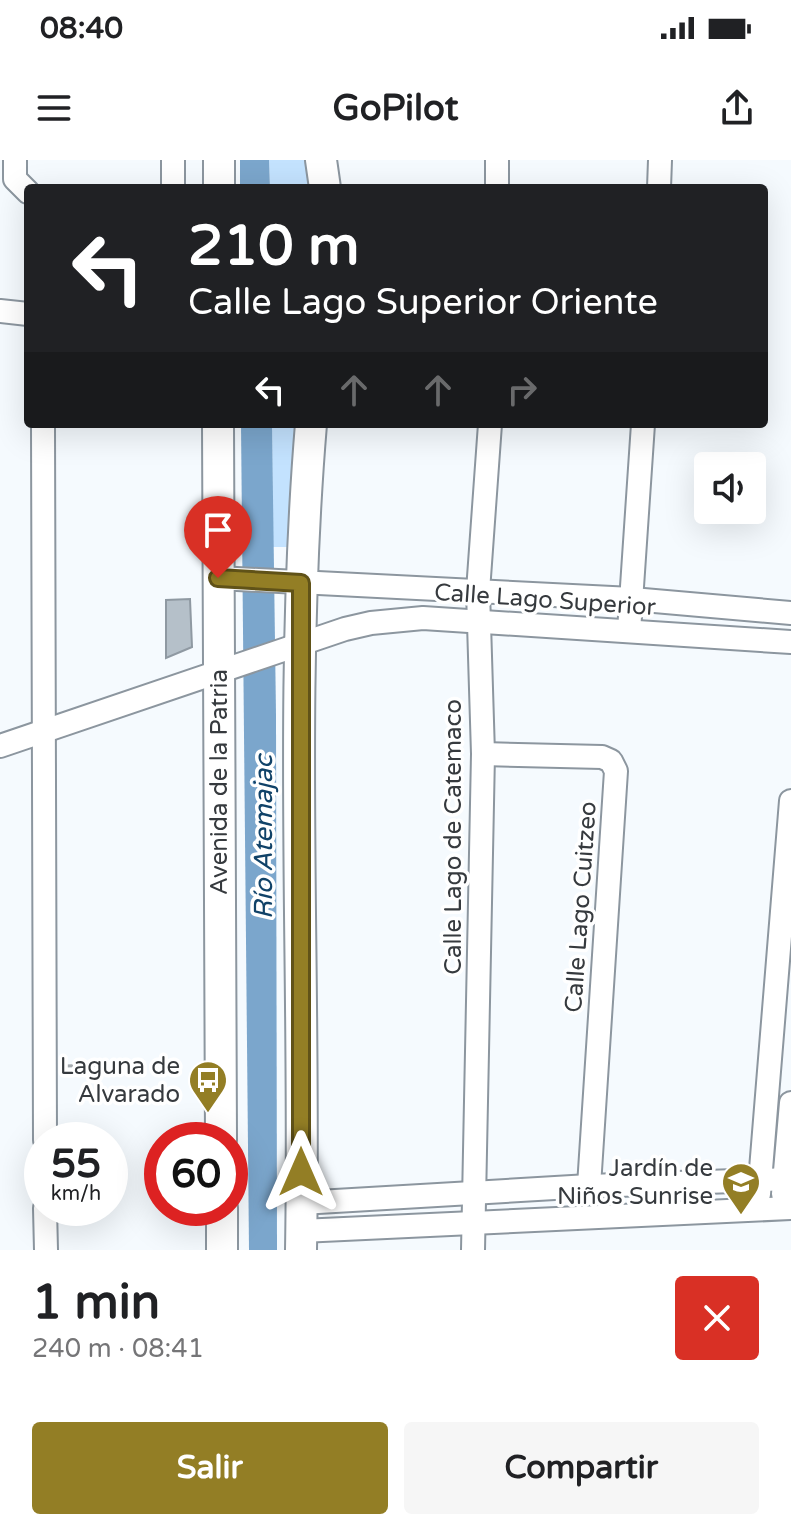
<!DOCTYPE html>
<html lang="es">
<meta charset="utf-8">
<style>
body{margin:0;font-family:"Varela Round",sans-serif;background:#f6f6f6;color:#202124;height:100vh;display:flex;flex-direction:column;font-size:30px;white-space:nowrap}
*{box-sizing:border-box;margin:0}
p{font-size:26px;color:#757577}
.icon{flex:none;width:44px;height:44px;fill:none;stroke:currentColor;stroke-width:2;stroke-linecap:round;stroke-linejoin:round}
.map{position:relative;height:1090px;overflow:hidden}
.drawer{display:flex;flex-direction:column;background:#fff;flex:1}
.drawer>*{flex:none}
.banner{position:absolute;left:24px;top:24px;width:744px;height:244px;border-radius:8px;box-shadow:0 8px 32px #0002;background:#202124;color:#fff;overflow:hidden}
.tools{position:absolute;left:694px;top:292px;display:grid;gap:16px}
.tools a{display:grid;place-items:center;width:72px;height:72px;border-radius:8px;background:#fff;box-shadow:0 8px 32px #0002;font-size:40px}
.speed{position:absolute;left:24px;top:962px;display:flex;gap:16px;font-size:40px;font-weight:700;text-align:center}
.speed>*{display:grid;place-content:center;width:104px;height:104px;border-radius:50%;background:#fff;box-shadow:0 8px 32px #0002;line-height:1}
.speed small{font-size:20px;font-weight:400}
.speed .limit{border:12px solid #d22;background:#fff;color:#111}
.pin{position:absolute;display:grid;place-items:center;width:68px;height:68px;color:#fff;margin:-82px -34px;border-radius:50% 50% 50% 0;rotate:-45deg;box-shadow:0 0 8px #0007}
.pin .icon{rotate:45deg}
.me{position:absolute;width:88px;margin:-44px;rotate:0deg;stroke-linejoin:round;filter:drop-shadow(0 0 6px #0008)}
.turn{display:flex;align-items:center;gap:28px;height:168px;padding:0 32px;font-size:36px}
.turn .icon{width:104px;height:104px;stroke-width:2.5}
.turn b{display:block;font-size:56px;line-height:68px}
.lanes{display:flex;align-items:center;height:76px;padding:0 32px;background:#0003;justify-content:center;gap:40px;direction:ltr}
.lanes .off{opacity:.35}
.round{display:grid;place-items:center;flex:none;width:84px;height:84px;border-radius:8px;background:#f6f6f6}
.overview{display:flex;align-items:center;justify-content:space-between;height:136px;padding:0 32px}
h1{font-size:48px;font-weight:700;line-height:60px}
.button{display:flex;gap:16px;margin-top:auto;padding:16px 32px}
.button a{flex:1;height:92px;border-radius:8px;background:#937e25;color:#fff;font-size:32px;font-weight:700;line-height:92px;text-align:center}
.button a+a{background:#f6f6f6;color:#202124}
.status{display:flex;justify-content:space-between;align-items:center;height:56px;padding:0 40px;background:#fff;direction:ltr}
.status svg{height:22px;fill:currentColor}
header{display:flex;justify-content:space-between;align-items:center;height:104px;padding:0 32px;background:#fff;font-size:36px;font-weight:700}
.map>svg:first-child{display:block}
</style>
<div class="status"><b>08:40</b><svg viewBox="0 0 49 12"><path d="M0 12V9h3v3zM5 12V6h3v6zM10 12V3h3v9zM15 12V0h3v12zM26 1h20v11H26zM47 4h2v5h-2z"/></svg></div>
<header><svg class="icon" aria-label="menu" viewBox="0 0 24 24"><path d="M4 6h16M4 12h16M4 18h16"/></svg>GoPilot<svg class="icon" aria-label="share" viewBox="0 0 24 24"><path d="M12 15V3M7 8l5-5 5 5M5 13v7h14v-7"/></svg></header>
<div class="map">
<svg width="791" height="1090" viewBox="0 0 791 1090">
<rect width="100%" height="100%" fill="#f5fafe"/>
<!-- green -->
<g fill="#c3e2fe">
<polygon points="269,0 310,0 313,28 270,28"/>
<polygon points="272,264 299,264 288,387 273,387"/>
</g>
<!-- water -->
<g fill="#7ba6cc">
<polygon points="240,0 269,0 270,28 240,28"/>
<polygon points="241,264 272,264 276,555 277,1090 249,1090"/>
</g>
<!-- building -->
<polygon fill="#b5c0c9" stroke="#8f99a2" stroke-width="2" points="190,439 192,487 166,498 166,440"/>
<g fill="none" stroke-linecap="round" stroke-linejoin="round">
<defs>
<g id="minor">
<polyline points="15,0 15,19 28,32"/>
<polyline points="497,0 497,28"/>
<polyline points="173,28 173,0"/>
<polyline points="659,28 660,0"/>
<polyline points="0,151 28,154"/>
<polyline points="43,264 45,980"/>
<polyline points="218,418 632,439 791,453"/>
<polyline points="629,471 643,264"/>
<polyline points="0,586 345,469 371,463 423,458 791,482"/>
<polyline points="483,594 602,597 611,601 616,611 589,1026"/>
<polyline points="759,1034 791,641"/>
<polyline points="783,1034 791,943"/>
<polyline points="301,1043 589,1026 791,1019"/>
<polyline points="45,1048 46,1090"/>
<polyline points="301,1071 791,1048"/>
<polyline points="473,1090 483,594 478,431 490,264"/>
</g>
<g id="major">
<polyline points="321,0 325,28"/>
<polyline points="219,28 219,0"/>
<polyline points="218,264 221,980"/>
<polyline points="222,1048 222,1090"/>
<path d="M301 1090C306 815 288 539 311 264"/>
</g>
</defs>
<!-- minor casing -->
<use href="#minor" stroke="#8c969f" stroke-width="26"/>
<!-- major casing -->
<use href="#major" stroke="#8c969f" stroke-width="34"/>
<!-- path -->
<polyline stroke="#a6abaf" stroke-width="3" stroke-dasharray="8 4" stroke-linecap="butt" points="65,906 123,905"/>
<!-- minor -->
<use href="#minor" stroke="#fff" stroke-width="22"/>
<!-- major -->
<use href="#major" stroke="#fff" stroke-width="30"/>
</g>
<g fill="none" stroke-linecap="round" stroke-linejoin="round">
<defs>
<polyline id="route" points="218,418 301,423 301,1012"/>
</defs>
<!-- route casing -->
<use href="#route" stroke="#605218" stroke-width="20"/>
<!-- route -->
<use href="#route" stroke="#937e25" stroke-width="14"/>
</g>
<!-- icons -->
<defs>
<symbol id="bus-pin" viewBox="-11 -11 22 30"><path d="M0 17L-7.5 6A9.5 9.5 0 1 1 7.5 6Z" fill="#937e25" stroke="#fff"/><path d="M-5-6H5V4H4V6H2V4H-2V6H-4V4H-5ZM-3.5-4V0h7V-4ZM-3.5 1.2v1.5H-2V1.2ZM2 1.2v1.5H3.5V1.2Z" fill="#fff"/></symbol>
<symbol id="school-pin" viewBox="-11 -11 22 30"><path d="M0 17L-7.5 6A9.5 9.5 0 1 1 7.5 6Z" fill="#937e25" stroke="#fff"/><path d="M0-5L7-2L0 1L-7-2ZM-4 1L0 2.5L4 1V4Q0 6-4 4Z" fill="#fff"/></symbol>
</defs>
<g fill-rule="evenodd">
<use href="#bus-pin" x="186" y="898" width="44" height="60"/>
<use href="#school-pin" x="719" y="1000" width="44" height="60"/>
</g>
<g text-anchor="middle" dominant-baseline="central" stroke-width="7" stroke-linejoin="round" paint-order="stroke">
<!-- street labels -->
<g font-size="24" fill="#363a3e" stroke="#fff">
<text transform="translate(545 440) rotate(4)">Calle Lago Superior</text>
<text transform="translate(219 622) rotate(-90)">Avenida de la Patria</text>
<text transform="translate(453 677) rotate(-90)">Calle Lago de Catemaco</text>
<text transform="translate(581 747) rotate(-86)">Calle Lago Cuitzeo</text>
</g>
<!-- poi labels -->
<g font-size="24" fill="#363a3e" stroke="#fff" text-anchor="end">
<text x="180" y="906">Laguna de<tspan x="180" dy="28">Alvarado</tspan></text>
<text x="713" y="1008">Jardín de<tspan x="713" dy="28">Niños Sunrise</tspan></text>
</g>
<!-- water labels -->
<g font-size="26" font-style="italic" fill="#104268" stroke="#fff">
<text transform="translate(263 677) rotate(-90)">Río Atemajac</text>
</g>
</g>
</svg>
<div class="tools">
<a><svg class="icon" aria-label="sound" viewBox="0 0 24 24"><path d="M4 9h4l5-4v14l-5-4H4zM17 9q2 3 0 6"/></svg></a>
</div>
<div class="speed"><div>55<small>km/h</small></div><div class="limit">60</div></div>
<div class="pin" style="left:218px;top:418px;background:#d93025"><svg class="icon" aria-label="arrive" viewBox="0 0 24 24"><path d="M6 21V4h12l-3 4 3 4H6"/></svg></div>
<svg class="me" style="left:301px;top:1012px" viewBox="-20 -20 40 40"><path d="M0-17L14 15 0 8-14 15z" fill="#937e25" stroke="#fff" stroke-width="4"/></svg>
<div class="banner">
<div class="turn"><svg class="icon" aria-label="left" viewBox="0 0 24 24"><path d="M17 20v-9H6M10 6l-5 5 5 5"/></svg><div><b>210 m</b>Calle Lago Superior Oriente</div></div>
<div class="lanes"><svg class="icon" aria-label="left" viewBox="0 0 24 24"><path d="M17 20v-9H6M10 6l-5 5 5 5"/></svg><svg class="icon off" aria-label="ahead" viewBox="0 0 24 24"><path d="M12 20V5M6 11l6-6 6 6"/></svg><svg class="icon off" aria-label="ahead" viewBox="0 0 24 24"><path d="M12 20V5M6 11l6-6 6 6"/></svg><svg class="icon off" aria-label="right" viewBox="0 0 24 24"><path d="M7 20v-9h11M14 6l5 5-5 5"/></svg></div>
</div>
</div>
<section class="drawer">
<div class="overview"><div><h1>1 min</h1><p>240 m · 08:41</p></div><a class="round" style="background:#d93025;color:#fff"><svg class="icon" aria-label="close" viewBox="0 0 24 24"><path d="M6 6l12 12M18 6L6 18"/></svg></a></div>
<div class="button"><a>Salir</a><a>Compartir</a></div>
</section>
